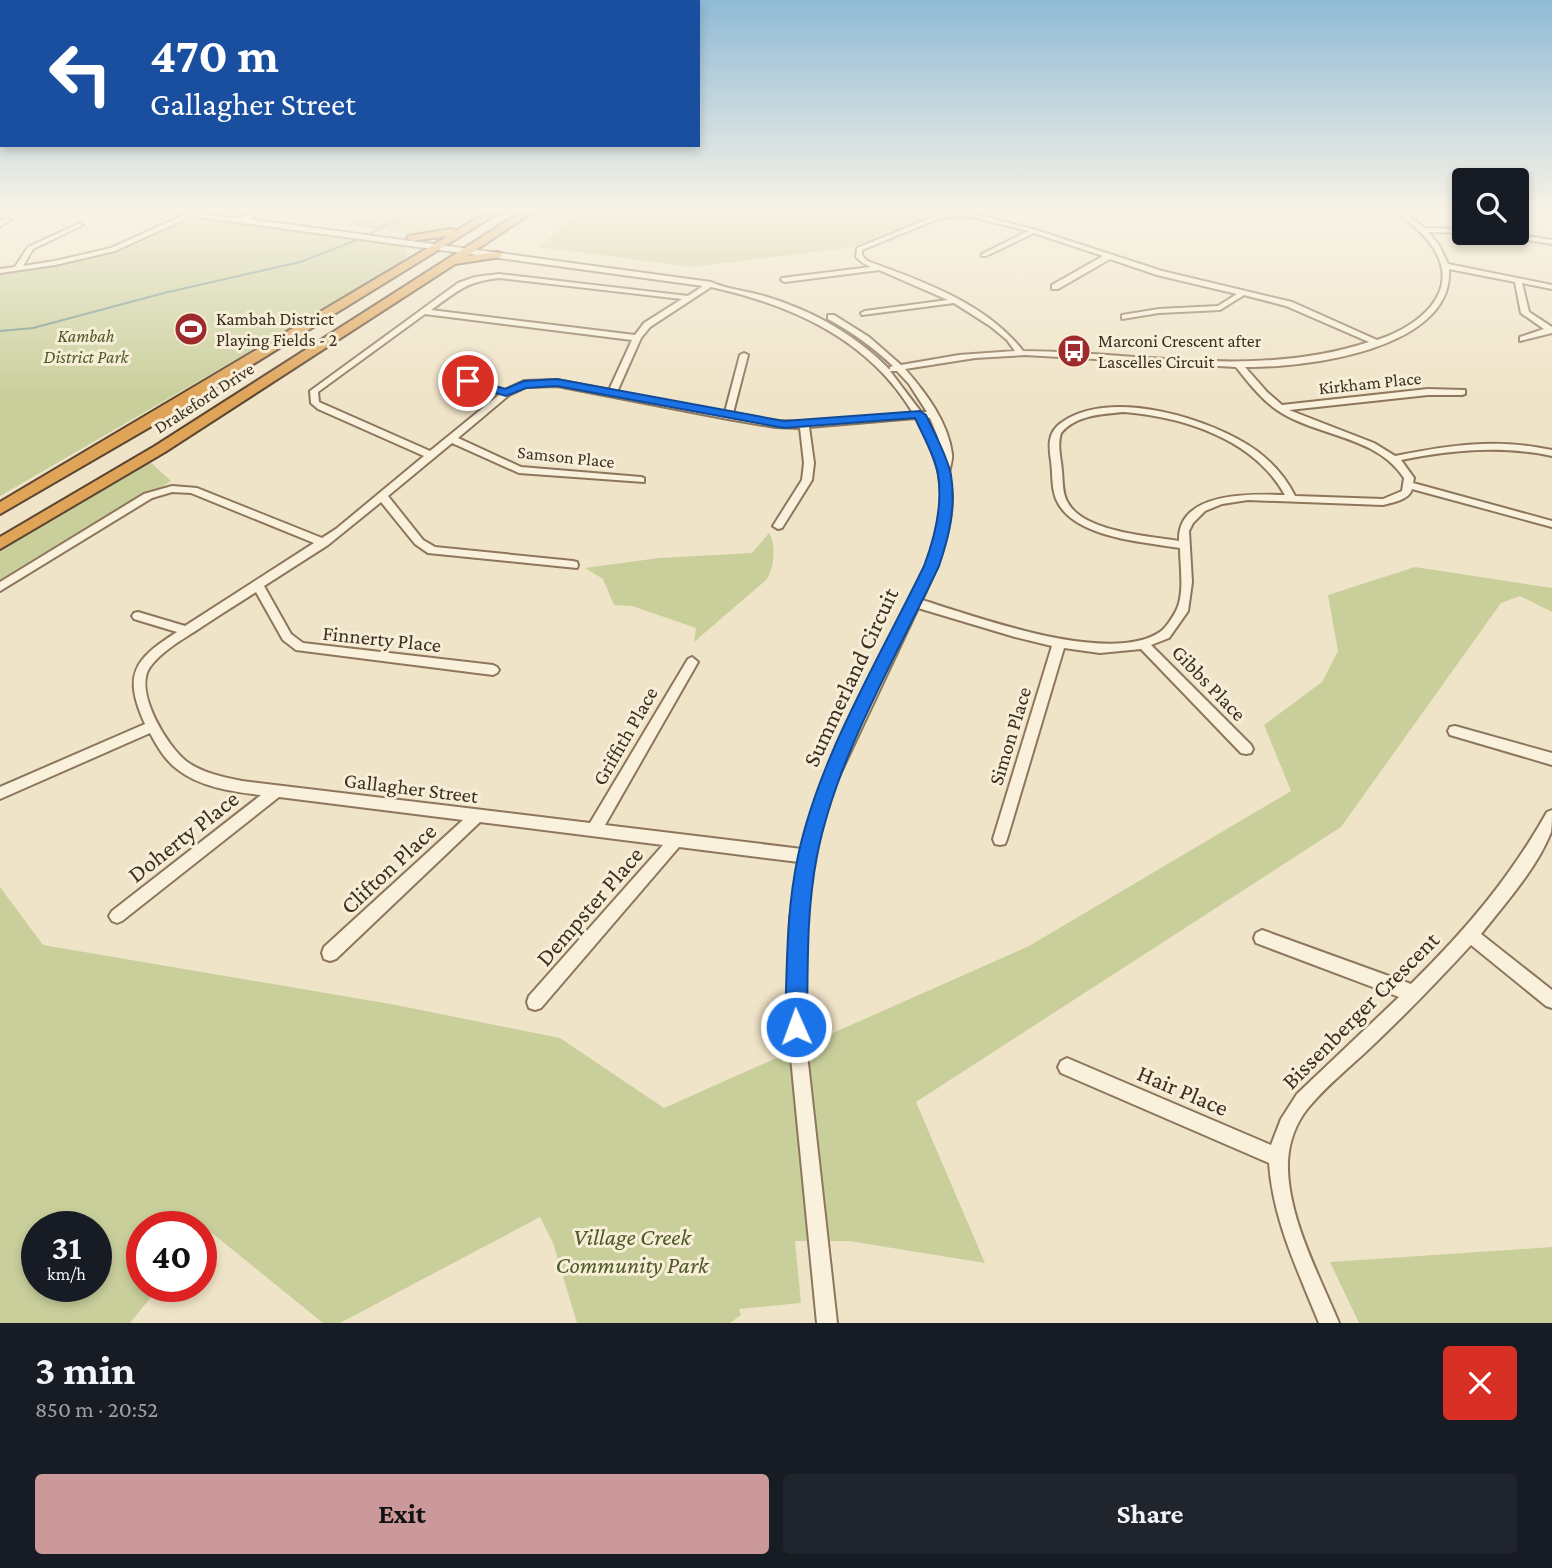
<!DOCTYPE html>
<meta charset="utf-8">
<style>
body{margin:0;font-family:"Crimson Pro",serif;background:#20242c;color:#f1f3f6;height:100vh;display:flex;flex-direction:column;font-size:26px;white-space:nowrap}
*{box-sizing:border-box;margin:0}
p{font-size:23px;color:#9ea1a6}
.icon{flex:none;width:38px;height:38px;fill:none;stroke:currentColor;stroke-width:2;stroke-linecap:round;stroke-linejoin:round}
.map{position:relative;height:1323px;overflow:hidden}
.sheet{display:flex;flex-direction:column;background:#171b24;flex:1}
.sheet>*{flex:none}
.top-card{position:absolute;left:0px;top:0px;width:700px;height:147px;box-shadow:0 4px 10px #0003;background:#1a4fa0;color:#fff;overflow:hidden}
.controls{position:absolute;left:1452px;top:168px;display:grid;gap:14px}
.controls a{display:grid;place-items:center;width:77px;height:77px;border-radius:7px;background:#171b24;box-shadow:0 4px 10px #0003;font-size:35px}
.speed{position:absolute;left:21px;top:1211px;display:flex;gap:14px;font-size:35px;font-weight:700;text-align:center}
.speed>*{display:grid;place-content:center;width:91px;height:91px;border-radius:50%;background:#171b24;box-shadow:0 4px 10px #0003;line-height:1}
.speed small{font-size:18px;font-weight:400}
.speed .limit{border:10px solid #d22;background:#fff;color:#111}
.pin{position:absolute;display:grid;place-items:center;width:60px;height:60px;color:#fff;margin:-30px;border:4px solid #fff;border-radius:50%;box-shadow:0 2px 7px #0007}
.me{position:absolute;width:77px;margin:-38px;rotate:358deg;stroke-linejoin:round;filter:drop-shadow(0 0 5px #0008)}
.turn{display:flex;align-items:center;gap:24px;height:147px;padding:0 35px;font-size:32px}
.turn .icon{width:91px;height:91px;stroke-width:2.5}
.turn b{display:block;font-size:49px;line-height:60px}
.round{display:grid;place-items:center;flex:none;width:74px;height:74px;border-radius:7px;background:#20242c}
.headline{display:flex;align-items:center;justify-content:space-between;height:119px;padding:0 35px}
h1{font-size:42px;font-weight:700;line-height:52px}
.primary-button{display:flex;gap:14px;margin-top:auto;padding:14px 35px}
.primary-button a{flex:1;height:80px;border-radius:7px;background:#cc999b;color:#111;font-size:28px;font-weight:700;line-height:80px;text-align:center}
.primary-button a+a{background:#20242c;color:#f1f3f6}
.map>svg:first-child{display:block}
</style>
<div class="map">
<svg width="1552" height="1323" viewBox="0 0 1552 1323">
<rect width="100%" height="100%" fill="#f0e4c8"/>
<!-- green -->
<g fill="#c9cf9b" fill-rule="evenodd">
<path d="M392 210H484L443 231 422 235 347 225C362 217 376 217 392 210Z"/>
<polygon points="581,210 977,210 947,212 848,248 692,267 540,247"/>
<path d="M197 217 393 244 405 247 408 255 402 262 356 290 0 496V273C45 267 90 262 133 245 154 237 175 220 197 217Z"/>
<polygon points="148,460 171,481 0,584 0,550"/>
<path d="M769 533C777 546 774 569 766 580L694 642 696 628 632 606 614 605 603 579 585 568 659 558 752 553Z"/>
<path d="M1415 567 1552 588V612L1520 596 1501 603 1341 827 916 1102 985 1263 849 1241H795L801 1303 739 1309 741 1315 730 1323H577L553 1243 540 1217 340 1323H323L207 1229 201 1235V1227H142V1286H160L130 1323H0V887L43 945 396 1005 560 1038 664 1108 1029 946 1291 791 1264 725 1322 682 1338 651 1328 595ZM37 1227H96V1286H37Z"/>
<polygon points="1552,1247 1552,1323 1359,1323 1330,1262"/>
</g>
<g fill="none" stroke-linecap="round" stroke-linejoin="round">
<!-- stream -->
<polyline stroke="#6f938a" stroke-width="2" points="0,331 33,328 164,293 300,262 362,238 415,210"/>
<defs>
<g id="minor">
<path d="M161 210C187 210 213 218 238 218 247 218 254 210 264 210L249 219 711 282C726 289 747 291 764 296 811 310 855 334 890 370V367L893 366C873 347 852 332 828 319V315H834L869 337 901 365 959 355 1015 351 1007 340 990 326 954 303 862 315 861 313 865 311 948 300 879 270 785 282 781 280 782 278 871 267 863 263 856 257 857 248 940 214 968 212 1036 230 1162 271 1292 302 1377 340C1416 327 1462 294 1434 249 1424 233 1409 222 1395 210H1403L1424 228 1465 229V233L1428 232 1439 245 1448 264 1552 285V289L1522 283 1529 312 1552 327V333L1520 341V337L1544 329 1521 313 1515 282 1449 269C1454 350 1303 368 1245 367L1267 392 1282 405 1428 389 1465 390V394L1462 395H1428L1289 410 1374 443 1395 456C1450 445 1496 438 1552 450V456C1500 445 1452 450 1401 460L1414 478 1413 483 1552 521V527L1412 489C1409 500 1394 502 1383 505L1248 500 1222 504 1205 511 1193 523 1189 531 1192 582 1188 611 1169 638 1151 645 1251 745 1253 749 1251 753 1246 754 1241 753 1141 649 1100 653 1064 648 1007 839 1005 844 1000 845 995 844 993 839 1052 646 1015 637 918 608 833 789 814 856 806 919 804 1027 837 1323H817L788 1027 790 919 799 862 679 847 541 1008 535 1010 529 1008 527 1002 529 996 663 845 480 822 336 959 330 961 324 959 322 953 324 947 463 820 279 797 122 921 117 923 112 921 109 916 112 911 261 795C234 792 199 787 177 769 165 760 157 746 150 733L0 799V787L145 724C123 675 133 660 177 632L134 619 132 616 134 613 138 612 185 626 314 543 191 493 172 492 152 498 0 591V582L144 494 172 486 197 488 322 538 336 529 424 456 318 409 311 403 310 391 458 283 475 277 499 274 688 296 703 286 192 216 115 251 55 265 0 273V269L15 267 28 247 78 224 83 225 33 249 23 266 55 261 111 248 184 215ZM968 216 1028 231 982 254V256H986L1034 233 1103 256 1052 285V289H1058L1110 259 1157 275 1237 294 1218 306 1159 309 1122 315V319L1159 313 1220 310 1244 295 1286 306 1369 342C1257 379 1139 352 1023 351 986 303 922 281 867 261L862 255V250L943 217ZM499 278 682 299 644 323 635 335 431 310C458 291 465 282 499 278ZM711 287C792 305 869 339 913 413L804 422 775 421 733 413 748 355 744 353 740 355 725 412 617 392 641 338 650 327ZM425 314 632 340 609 390 557 380 524 381 505 390 473 380 470 373C462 371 455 373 448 376V385L459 387 468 384 500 394 430 451 319 402 318 392ZM1025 355 1236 367C1248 382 1261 399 1277 410 1317 437 1376 435 1404 478L1402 491 1383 499 1295 496C1286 478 1273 463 1257 451 1213 419 1109 387 1061 423 1047 433 1049 447 1051 461 1053 475 1051 491 1058 503 1077 538 1144 542 1180 548 1180 567 1185 594 1176 611 1173 617 1165 629 1160 632 1109 666 977 617 922 600 937 568 952 533 952 497 952 489 950 482 949 475 949 468 953 461 952 454 948 422 926 393 905 369L975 358ZM890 371H897L909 384 927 412H921ZM460 378 464 379 455 381V379ZM557 386 728 419 775 427 800 428 804 463 802 480 773 526 778 529 782 528 812 480 814 463 809 427 916 418C949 473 946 508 926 567L819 789 802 849 605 825 698 662 692 657 688 659 590 823 242 781C223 777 202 773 186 761 167 746 133 691 150 667 162 651 180 641 197 630 216 617 236 605 256 592L283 640 296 650 493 675 497 673 499 670 497 667 493 665 303 643 291 634 264 586 328 545 381 502 415 544 428 553 577 568 578 565 577 562 573 561 435 547 423 540 388 496 452 443 519 473 644 482V478L641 477 521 467 458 438 509 395 526 387ZM1124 412C1184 417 1254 439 1285 495 1252 494 1177 491 1179 541 1149 536 1084 532 1068 503 1062 494 1063 481 1062 471 1061 458 1057 446 1061 433 1076 415 1102 414 1124 412ZM925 417 930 418 938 437 942 455Z"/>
<polygon points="6,219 11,220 0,226 0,221"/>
<polygon points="1493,233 1507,233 1552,240 1552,244 1496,235"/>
<polygon points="1455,726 1552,753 1552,765 1450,735 1448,731 1450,727"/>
<path d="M1552 810C1552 817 1552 826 1551 832 1537 868 1505 904 1481 934L1552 990V1008L1546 1006 1471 945C1438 981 1405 1015 1370 1048 1350 1067 1326 1086 1308 1108 1296 1123 1289 1142 1288 1161 1286 1214 1319 1275 1339 1323H1319C1298 1271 1273 1220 1269 1163L1061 1073 1058 1067 1061 1061 1067 1058 1271 1145 1281 1119 1297 1094 1399 997 1256 943 1254 938 1256 933 1262 930 1411 984C1465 931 1510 878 1547 812Z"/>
</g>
<g id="highway">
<polygon points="490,210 503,210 169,416 0,514 0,502 448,236 412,241 407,238 408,236 452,229 456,231"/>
<polygon points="524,210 536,210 467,256 497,252 501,253 501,257 455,264 165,452 0,549 0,537 155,446"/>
</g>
</defs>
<!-- minor casing -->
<use href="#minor" stroke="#8d765c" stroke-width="4"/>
<!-- highway casing -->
<use href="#highway" stroke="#5b4430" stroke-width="4"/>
<!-- minor -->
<use href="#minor" fill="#faf1dc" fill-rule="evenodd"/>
<!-- highway -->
<use href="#highway" fill="#e0a458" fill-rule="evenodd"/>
</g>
<!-- sky -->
<linearGradient id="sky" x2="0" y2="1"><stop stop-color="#8fbad6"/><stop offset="0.53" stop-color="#f8f3e6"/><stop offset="1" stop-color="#f8f3e6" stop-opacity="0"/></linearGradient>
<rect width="1552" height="396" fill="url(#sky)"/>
<!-- route -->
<path fill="#1a73e8" stroke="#114b97" stroke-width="2" d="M468 378 505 389 524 381 557 379 784 421 920 411 926 415C934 433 947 455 951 475 956 507 949 537 939 566 896 657 836 758 817 856 806 913 808 969 807 1027L804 1034 796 1038 788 1034 785 1027C787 969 786 912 798 856 819 757 880 657 924 566 935 537 943 506 938 475 935 456 923 436 915 418L784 428 557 386 526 388 506 396 464 384 462 381Z"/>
<!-- icons -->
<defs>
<symbol id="stadium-disc" viewBox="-11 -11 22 22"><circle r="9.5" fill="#9e2a2b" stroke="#f7eed8"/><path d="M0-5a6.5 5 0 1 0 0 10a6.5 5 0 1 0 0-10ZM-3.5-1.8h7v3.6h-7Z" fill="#fff"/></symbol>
<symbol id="bus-disc" viewBox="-11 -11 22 22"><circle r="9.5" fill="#9e2a2b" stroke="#f7eed8"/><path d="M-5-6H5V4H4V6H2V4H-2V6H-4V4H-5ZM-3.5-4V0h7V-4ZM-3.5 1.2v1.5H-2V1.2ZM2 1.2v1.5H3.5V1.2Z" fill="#fff"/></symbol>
</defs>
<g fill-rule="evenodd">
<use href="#stadium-disc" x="172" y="310" width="38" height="38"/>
<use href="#bus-disc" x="1055" y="332" width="38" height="38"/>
</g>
<g text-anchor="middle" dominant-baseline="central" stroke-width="6" stroke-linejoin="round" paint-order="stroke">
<!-- far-poi labels -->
<g font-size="18" fill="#3d2e20" stroke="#f7eed8" text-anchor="start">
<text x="216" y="319">Kambah District<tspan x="216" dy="21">Playing Fields - 2</tspan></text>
<text x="1098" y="341">Marconi Crescent after<tspan x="1098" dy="21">Lascelles Circuit</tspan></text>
</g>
<!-- far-park labels -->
<g font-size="18" font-style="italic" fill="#4d5a26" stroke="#f7eed8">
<text x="86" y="336">Kambah<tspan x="86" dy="21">District Park</tspan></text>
</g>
<!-- far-street labels -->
<g font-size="18" fill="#3d2e20" stroke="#f7eed8">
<text transform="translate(1370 383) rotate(-6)">Kirkham Place</text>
<text transform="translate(204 398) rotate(-33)">Drakeford Drive</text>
<text transform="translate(566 457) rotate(6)">Samson Place</text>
</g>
<!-- street labels -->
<g font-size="21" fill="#3d2e20" stroke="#f7eed8">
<text transform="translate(382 639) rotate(6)">Finnerty Place</text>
<text transform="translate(1209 683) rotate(46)">Gibbs Place</text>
<text transform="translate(625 736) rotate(-60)">Griffith Place</text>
<text transform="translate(1010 736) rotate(-73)">Simon Place</text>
<text transform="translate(411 788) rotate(7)">Gallagher Street</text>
</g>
<!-- near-street labels -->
<g font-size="24" fill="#3d2e20" stroke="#f7eed8">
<text transform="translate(850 677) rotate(-65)">Summerland Circuit</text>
<text transform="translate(183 836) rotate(-38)">Doherty Place</text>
<text transform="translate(388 868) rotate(-43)">Clifton Place</text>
<text transform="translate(589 906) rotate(-49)">Dempster Place</text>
<text transform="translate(1360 1010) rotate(-45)">Bissenberger Crescent</text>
<text transform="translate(1183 1090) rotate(23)">Hair Place</text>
</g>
<!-- near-park labels -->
<g font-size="24" font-style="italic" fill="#4d5a26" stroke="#f7eed8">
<text x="632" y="1236">Village Creek<tspan x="632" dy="28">Community Park</tspan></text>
</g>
</g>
</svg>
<div class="controls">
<a><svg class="icon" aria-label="search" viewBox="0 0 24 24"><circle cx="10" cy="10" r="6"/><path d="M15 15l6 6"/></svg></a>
</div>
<div class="speed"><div>31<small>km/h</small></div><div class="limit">40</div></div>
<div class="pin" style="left:468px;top:381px;background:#d93025"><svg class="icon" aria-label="arrive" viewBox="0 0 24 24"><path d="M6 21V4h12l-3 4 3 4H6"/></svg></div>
<svg class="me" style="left:796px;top:1027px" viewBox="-20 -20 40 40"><circle r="17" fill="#1a73e8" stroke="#fff" stroke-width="3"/><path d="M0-11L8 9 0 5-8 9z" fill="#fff"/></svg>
<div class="top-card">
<div class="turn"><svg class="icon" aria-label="left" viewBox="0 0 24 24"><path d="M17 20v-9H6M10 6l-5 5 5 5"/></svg><div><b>470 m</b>Gallagher Street</div></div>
</div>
</div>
<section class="sheet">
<div class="headline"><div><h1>3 min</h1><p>850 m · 20:52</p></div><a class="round" style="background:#d93025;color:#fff"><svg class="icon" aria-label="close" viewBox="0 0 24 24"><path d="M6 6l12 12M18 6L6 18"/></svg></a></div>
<div class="primary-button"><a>Exit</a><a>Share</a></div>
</section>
